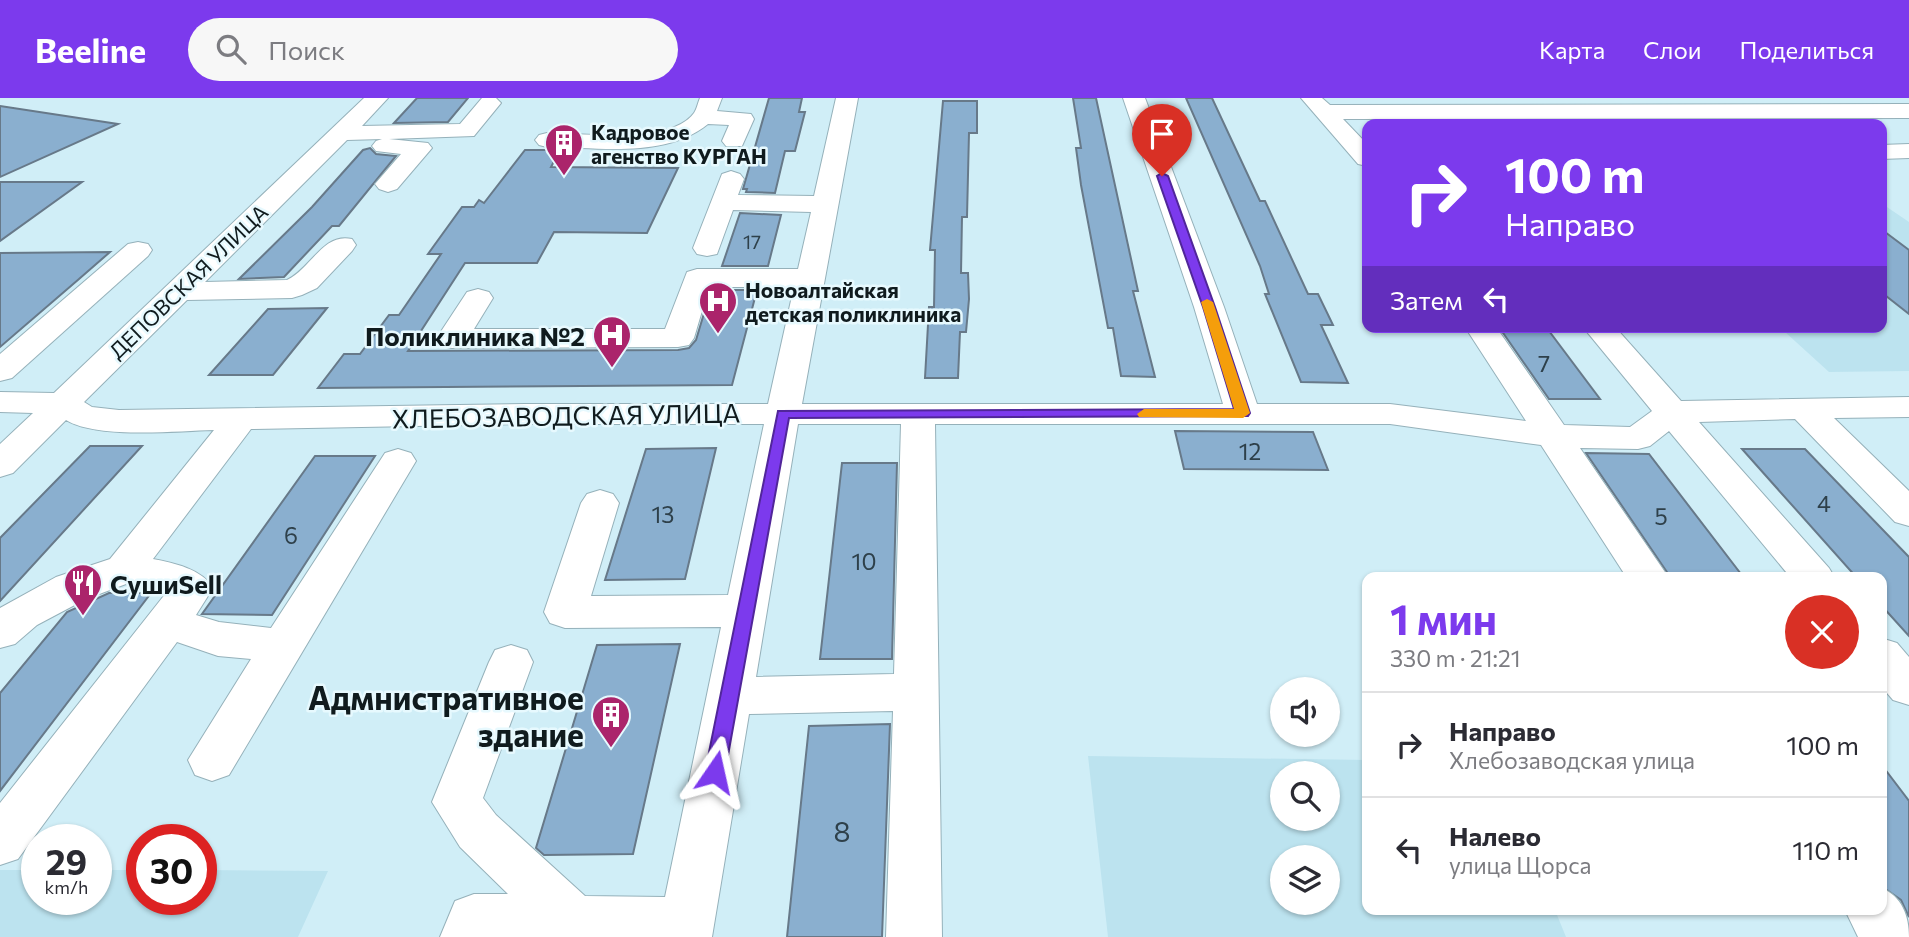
<!DOCTYPE html>
<html lang="ru">
<meta charset="utf-8">
<style>
body{margin:0;font-family:Commissioner,sans-serif;background:#f7f7f7;color:#2b2b33;height:100vh;display:flex;flex-direction:column;font-size:26px;white-space:nowrap}
*{box-sizing:border-box;margin:0}
p{font-size:23px;color:#7c7c81}
.icon{flex:none;width:38px;height:38px;fill:none;stroke:currentColor;stroke-width:2;stroke-linecap:round;stroke-linejoin:round}
.map{position:relative;flex:1;overflow:hidden}
.panel{position:absolute;left:1362px;top:474px;width:525px;height:343px;display:flex;flex-direction:column;background:#fff;border-radius:14px;box-shadow:0 2px 5px #0004}
.panel>*{flex:none}
.banner{position:absolute;left:1362px;top:21px;width:525px;height:214px;border-radius:14px;box-shadow:0 2px 5px #0004;background:#7c3aed;color:#fff;overflow:hidden}
.controls{position:absolute;left:1270px;top:579px;display:grid;gap:14px}
.controls a{display:grid;place-items:center;width:70px;height:70px;border-radius:50%;background:#fff;box-shadow:0 2px 5px #0004;font-size:35px}
.speed{position:absolute;left:21px;top:726px;display:flex;gap:14px;font-size:35px;font-weight:700;text-align:center}
.speed>*{display:grid;place-content:center;width:91px;height:91px;border-radius:50%;background:#fff;box-shadow:0 2px 5px #0004;line-height:1}
.speed small{font-size:18px;font-weight:400}
.speed .limit{border:10px solid #d22;background:#fff;color:#111}
.pin{position:absolute;display:grid;place-items:center;width:60px;height:60px;color:#fff;margin:-72px -30px;border-radius:50% 50% 50% 0;rotate:-45deg;box-shadow:0 0 7px #0007}
.pin .icon{rotate:45deg}
.me{position:absolute;width:77px;margin:-38px;rotate:11deg;stroke-linejoin:round;filter:drop-shadow(0 0 5px #0008)}
.turn{display:flex;align-items:center;gap:24px;height:147px;padding:0 28px;font-size:32px}
.turn .icon{width:91px;height:91px;stroke-width:2.5}
.turn b{display:block;font-size:49px;line-height:60px}
.then{display:flex;align-items:center;height:66px;padding:0 28px;background:#0003;gap:14px;font-size:26px}
.round{display:grid;place-items:center;flex:none;width:74px;height:74px;border-radius:37px;background:#f7f7f7}
.head{display:flex;align-items:center;justify-content:space-between;height:119px;padding:0 28px}
h1{font-size:42px;font-weight:700;line-height:52px;color:#7c3aed}
ul{padding:0;list-style:none}
li{display:flex;align-items:center;gap:21px;height:105px;padding:0 28px;border-top:2px solid #e1e1e2}
li div{flex:1}
li b{display:block;font-size:26px}
li em{font-style:normal}
header{display:flex;align-items:center;gap:42px;box-sizing:border-box;height:98px;padding:0 35px;background:#7c3aed;color:#fff}
header strong{font-size:33px}
nav{display:flex;gap:38px;margin-inline-start:auto;font-size:24px}
.search{width:490px;height:63px;background:#f7f7f7;display:flex;align-items:center;gap:18px;box-sizing:border-box;padding:0 24px;border-radius:38px;color:#7c7c81;font-size:26px}
.map>svg:first-child{display:block}
</style>
<header>
<strong>Beeline</strong>
<div class="search"><svg class="icon" aria-label="search" viewBox="0 0 24 24"><circle cx="10" cy="10" r="6"/><path d="M15 15l6 6"/></svg>Поиск</div>
<nav><a>Карта</a><a>Слои</a><a>Поделиться</a></nav>
</header>
<div class="map">
<svg width="1909" height="839" viewBox="0 0 1909 839">
<rect width="100%" height="100%" fill="#d0eef7"/>
<!-- built -->
<g fill="#bce3ef" fill-rule="evenodd">
<polygon points="1881,105 1909,124 1909,273 1829,274 1785,234 1676,233 1673,229 1881,229"/>
<path d="M1088 658 1367 662V812H1555L1566 839H1108ZM1283 676H1328V721H1283ZM1283 760H1328V805H1283Z"/>
<polygon points="0,772 37,772 37,802 96,802 96,772 142,772 142,802 201,802 201,772 328,773 298,839 0,839"/>
</g>
<!-- building -->
<g fill="#8aafcf" stroke="#677989" stroke-width="2">
<polygon points="417,0 468,0 448,24 394,25"/>
<polygon points="769,0 802,0 799,14 805,14 795,53 785,53 775,95 746,94 747,91 743,91"/>
<polygon points="1073,0 1096,0 1138,193 1133,193 1155,279 1121,278 1113,230 1108,230 1081,87 1076,50 1081,50"/>
<polygon points="1186,0 1212,0 1260,103 1265,103 1308,196 1318,196 1333,227 1321,227 1348,285 1301,284 1265,196 1269,196 1260,168"/>
<polygon points="943,3 977,3 977,35 969,35 967,119 962,119 961,175 968,175 969,201 966,234 960,234 958,280 925,280 929,209 934,209 935,152 930,152"/>
<polygon points="0,8 118,26 0,79"/>
<polygon points="370,50 376,56 396,58 339,128 332,128 284,179 239,181 312,109 363,52"/>
<polygon points="525,52 560,52 551,69 678,70 647,135 554,134 537,165 465,165 408,253 678,252 689,250 696,242 711,192 757,192 732,287 318,290 344,256 360,256 389,217 399,217 441,156 428,156 462,109 474,109 479,102 484,105"/>
<polygon points="0,84 82,84 0,143"/>
<polygon points="740,115 781,117 768,168 722,168"/>
<polygon points="1881,131 1909,152 1909,216 1881,194"/>
<polygon points="110,154 79,181 0,249 0,155"/>
<polygon points="327,210 273,277 209,277 268,211"/>
<polygon points="1499,229 1546,229 1600,301 1549,301"/>
<polygon points="1175,333 1313,334 1328,372 1184,371"/>
<polygon points="90,348 142,348 0,503 0,440"/>
<polygon points="716,350 685,481 605,482 646,351"/>
<polygon points="1742,351 1805,351 1909,459 1909,538 1881,507 1881,480 1857,480"/>
<polygon points="1586,355 1649,356 1744,480 1671,480"/>
<polygon points="315,358 375,358 272,517 202,516"/>
<polygon points="842,365 897,365 892,561 820,561"/>
<polygon points="109,495 151,495 0,693 0,595 67,514"/>
<polygon points="680,546 633,756 544,757 536,750 597,547"/>
<polygon points="890,626 882,839 787,839 809,628"/>
<polygon points="1881,666 1909,703 1909,819 1901,802 1881,788"/>
</g>
<g fill="none" stroke-linecap="round" stroke-linejoin="round">
<defs>
<g id="minor">
<path d="M364 0H388L362 28 460 26 482 0H496L501 5 474 38 389 41 428 45 432 50 397 91 388 94 379 91 375 86 401 56 376 53 372 48 376 43 382 41 347 42 205 184 287 182C311 171 323 134 352 141L356 147 352 153 317 190 302 197 292 200 187 202 84 304 92 309 119 312 526 306H768L794 189H709L694 240 689 247 678 249 452 250 441 248 436 241 467 194 478 191 489 194 493 200 474 231H665L687 174 697 171H798L811 114 733 112 717 156 707 158 697 156 693 150 722 76 731 73 740 76 744 81 738 97 814 98 836 0H858L802 306H1223L1194 209 1123 0H1145L1224 209 1257 306H1390L1526 323 1465 229H1496L1564 327 1630 329 1652 313 1583 229H1615L1681 303 1909 299V319L1834 320 1909 393V428L1895 424 1795 321 1699 324 1829 470 1835 480H1791L1669 333 1650 348 1638 351 1580 350 1669 480H1627L1541 347 1390 326H935L942 839H886L893 613 749 616 712 839H440L455 803 474 796H508L460 749 432 704 489 564 495 552 511 547 527 552 533 564 483 700 496 717 585 798 665 799 721 529 565 530 550 525 544 514 581 405 587 396 600 392 613 396 619 405 591 498 728 497 764 326H526L251 331 153 461C174 465 202 471 213 490L196 517 219 524 271 530 385 355 398 351 411 355 416 363 229 677 212 683 195 677 188 662 251 561 218 558 177 544 18 761 0 767V705L166 495 126 486 86 501 37 527 15 546 0 550V510L56 479 110 461 214 332C177 333 96 341 66 322L13 375 0 379V346L33 315 0 314V294L54 295ZM798 326H901L894 576 756 579Z"/>
<path d="M700 0H722L717 13 751 16 754 21 742 48H726L722 43 729 27 708 26C665 61 599 49 547 49L539 47 535 42 539 37 547 35C582 35 671 47 694 15 697 11 698 4 700 0Z"/>
<polygon points="1301,0 1322,0 1330,7 1909,6 1909,20 1343,21 1367,46 1367,68 1358,66"/>
<polygon points="1909,46 1909,60 1881,61 1881,47"/>
<polygon points="138,144 148,146 152,152 148,158 12,280 0,283 0,256 128,146"/>
<polygon points="1881,540 1897,545 1909,559 1909,607 1893,602 1881,588"/>
<path d="M1881 790C1902 798 1909 818 1909 839H1858L1845 812H1881Z"/>
</g>
</defs>
<!-- minor casing -->
<use href="#minor" stroke="#95b1ba" stroke-width="2"/>
<!-- minor -->
<use href="#minor" fill="#fff" fill-rule="evenodd"/>
</g>
<!-- route -->
<polygon fill="#7c3aed" stroke="#51269a" stroke-width="2" points="1162,75 1168,78 1215,209 1250,315 1248,318 789,320 725,674 722,680 715,682 708,680 705,674 778,313 1234,311 1203,209 1157,78"/>
<!-- slow -->
<polygon fill="#f59e0b" points="1207,201 1213,204 1250,315 1243,320 1139,319 1137,316 1144,311 1234,311 1201,204"/>
<!-- icons -->
<defs>
<symbol id="building-pin" viewBox="-11 -11 22 30"><path d="M0 17L-7.5 6A9.5 9.5 0 1 1 7.5 6Z" fill="#ab246b" stroke="#e7f9fe"/><path d="M-4-6H4V6H1V3H-1V6H-4ZM-2.5-4.3h1.7v1.8h-1.7ZM.8-4.3h1.7v1.8H.8ZM-2.5-1h1.7V.8h-1.7ZM.8-1h1.7V.8H.8Z" fill="#fff"/></symbol>
<symbol id="hospital-pin" viewBox="-11 -11 22 30"><path d="M0 17L-7.5 6A9.5 9.5 0 1 1 7.5 6Z" fill="#ab246b" stroke="#e7f9fe"/><path d="M-5-5h3v3.5h4V-5h3V5h-3V1.5h-4V5h-3Z" fill="#fff"/></symbol>
<symbol id="restaurant-pin" viewBox="-11 -11 22 30"><path d="M0 17L-7.5 6A9.5 9.5 0 1 1 7.5 6Z" fill="#ab246b" stroke="#e7f9fe"/><path d="M-5-6h1v4h1v-4h1v4h1v-4h1v5L-1.5 .5V6h-2V.5L-5-1ZM5-6V6H3V1.5H1.5Q1.5-4 5-6Z" fill="#fff"/></symbol>
</defs>
<g fill-rule="evenodd">
<use href="#building-pin" x="542" y="23" width="44" height="60"/>
<use href="#hospital-pin" x="696" y="181" width="44" height="60"/>
<use href="#hospital-pin" x="590" y="215" width="44" height="60"/>
<use href="#restaurant-pin" x="61" y="463" width="44" height="60"/>
<use href="#building-pin" x="589" y="595" width="44" height="60"/>
</g>
<g text-anchor="middle" dominant-baseline="central" stroke-width="5" stroke-linejoin="round" paint-order="stroke">
<!-- far-number labels -->
<g font-size="19" fill="#2e404a">
<text x="752" y="143">17</text>
</g>
<!-- far-poi labels -->
<g font-size="21" font-weight="bold" fill="#101b1e" stroke="#e7f9fe" text-anchor="start">
<text x="591" y="33">Кадровое<tspan x="591" dy="24">агенство КУРГАН</tspan></text>
<text x="745" y="191">Новоалтайская<tspan x="745" dy="24">детская поликлиника</tspan></text>
</g>
<!-- far-street labels -->
<g font-size="21" fill="#101b1e" stroke="#e7f9fe">
<text transform="translate(188 183) rotate(-44)">ДЕПОВСКАЯ УЛИЦА</text>
</g>
<!-- number labels -->
<g font-size="23" fill="#2e404a">
<text x="1544" y="265">7</text>
<text x="1250" y="353">12</text>
<text x="1824" y="405">4</text>
<text x="663" y="416">13</text>
<text x="1661" y="418">5</text>
<text x="291" y="437">6</text>
<text x="864" y="463">10</text>
</g>
<!-- poi labels -->
<g font-size="26" font-weight="bold" fill="#101b1e" stroke="#e7f9fe" text-anchor="end">
<text x="585" y="237">Поликлиника №2</text>
<text x="110" y="485" text-anchor="start">СушиSell</text>
</g>
<!-- street labels -->
<g font-size="26" fill="#101b1e" stroke="#e7f9fe">
<text transform="translate(566 317) rotate(-1)">ХЛЕБОЗАВОДСКАЯ УЛИЦА</text>
</g>
<!-- near-number labels -->
<g font-size="28" fill="#2e404a">
<text x="842" y="733">8</text>
</g>
<!-- near-poi labels -->
<g font-size="32" font-weight="bold" fill="#101b1e" stroke="#e7f9fe" text-anchor="end">
<text x="584" y="599">Адмнистративное<tspan x="584" dy="37">здание</tspan></text>
</g>
</g>
</svg>
<div class="controls">
<a><svg class="icon" aria-label="sound" viewBox="0 0 24 24"><path d="M4 9h4l5-4v14l-5-4H4zM17 9q2 3 0 6"/></svg></a>
<a><svg class="icon" aria-label="search" viewBox="0 0 24 24"><circle cx="10" cy="10" r="6"/><path d="M15 15l6 6"/></svg></a>
<a><svg class="icon" aria-label="layers" viewBox="0 0 24 24"><path d="M12 4l9 5-9 5-9-5zM3 14l9 5 9-5"/></svg></a>
</div>
<div class="speed"><div>29<small>km/h</small></div><div class="limit">30</div></div>
<div class="pin" style="left:1162px;top:78px;background:#d93025"><svg class="icon" aria-label="arrive" viewBox="0 0 24 24"><path d="M6 21V4h12l-3 4 3 4H6"/></svg></div>
<svg class="me" style="left:715px;top:674px" viewBox="-20 -20 40 40"><path d="M0-17L14 15 0 8-14 15z" fill="#7c3aed" stroke="#fff" stroke-width="4"/></svg>
<div class="banner">
<div class="turn"><svg class="icon" aria-label="right" viewBox="0 0 24 24"><path d="M7 20v-9h11M14 6l5 5-5 5"/></svg><div><b>100 m</b>Направо</div></div>
<div class="then">Затем<svg class="icon" aria-label="left" viewBox="0 0 24 24"><path d="M17 20v-9H6M10 6l-5 5 5 5"/></svg></div>
</div>
<section class="panel">
<div class="head"><div><h1>1 мин</h1><p>330 m · 21:21</p></div><a class="round" style="background:#d93025;color:#fff"><svg class="icon" aria-label="close" viewBox="0 0 24 24"><path d="M6 6l12 12M18 6L6 18"/></svg></a></div>
<ul>
<li><svg class="icon" aria-label="right" viewBox="0 0 24 24"><path d="M7 20v-9h11M14 6l5 5-5 5"/></svg><div><b>Направо</b><p>Хлебозаводская улица</p></div><em>100 m</em></li>
<li><svg class="icon" aria-label="left" viewBox="0 0 24 24"><path d="M17 20v-9H6M10 6l-5 5 5 5"/></svg><div><b>Налево</b><p>улица Щорса</p></div><em>110 m</em></li>
</ul>
</section>
</div>
